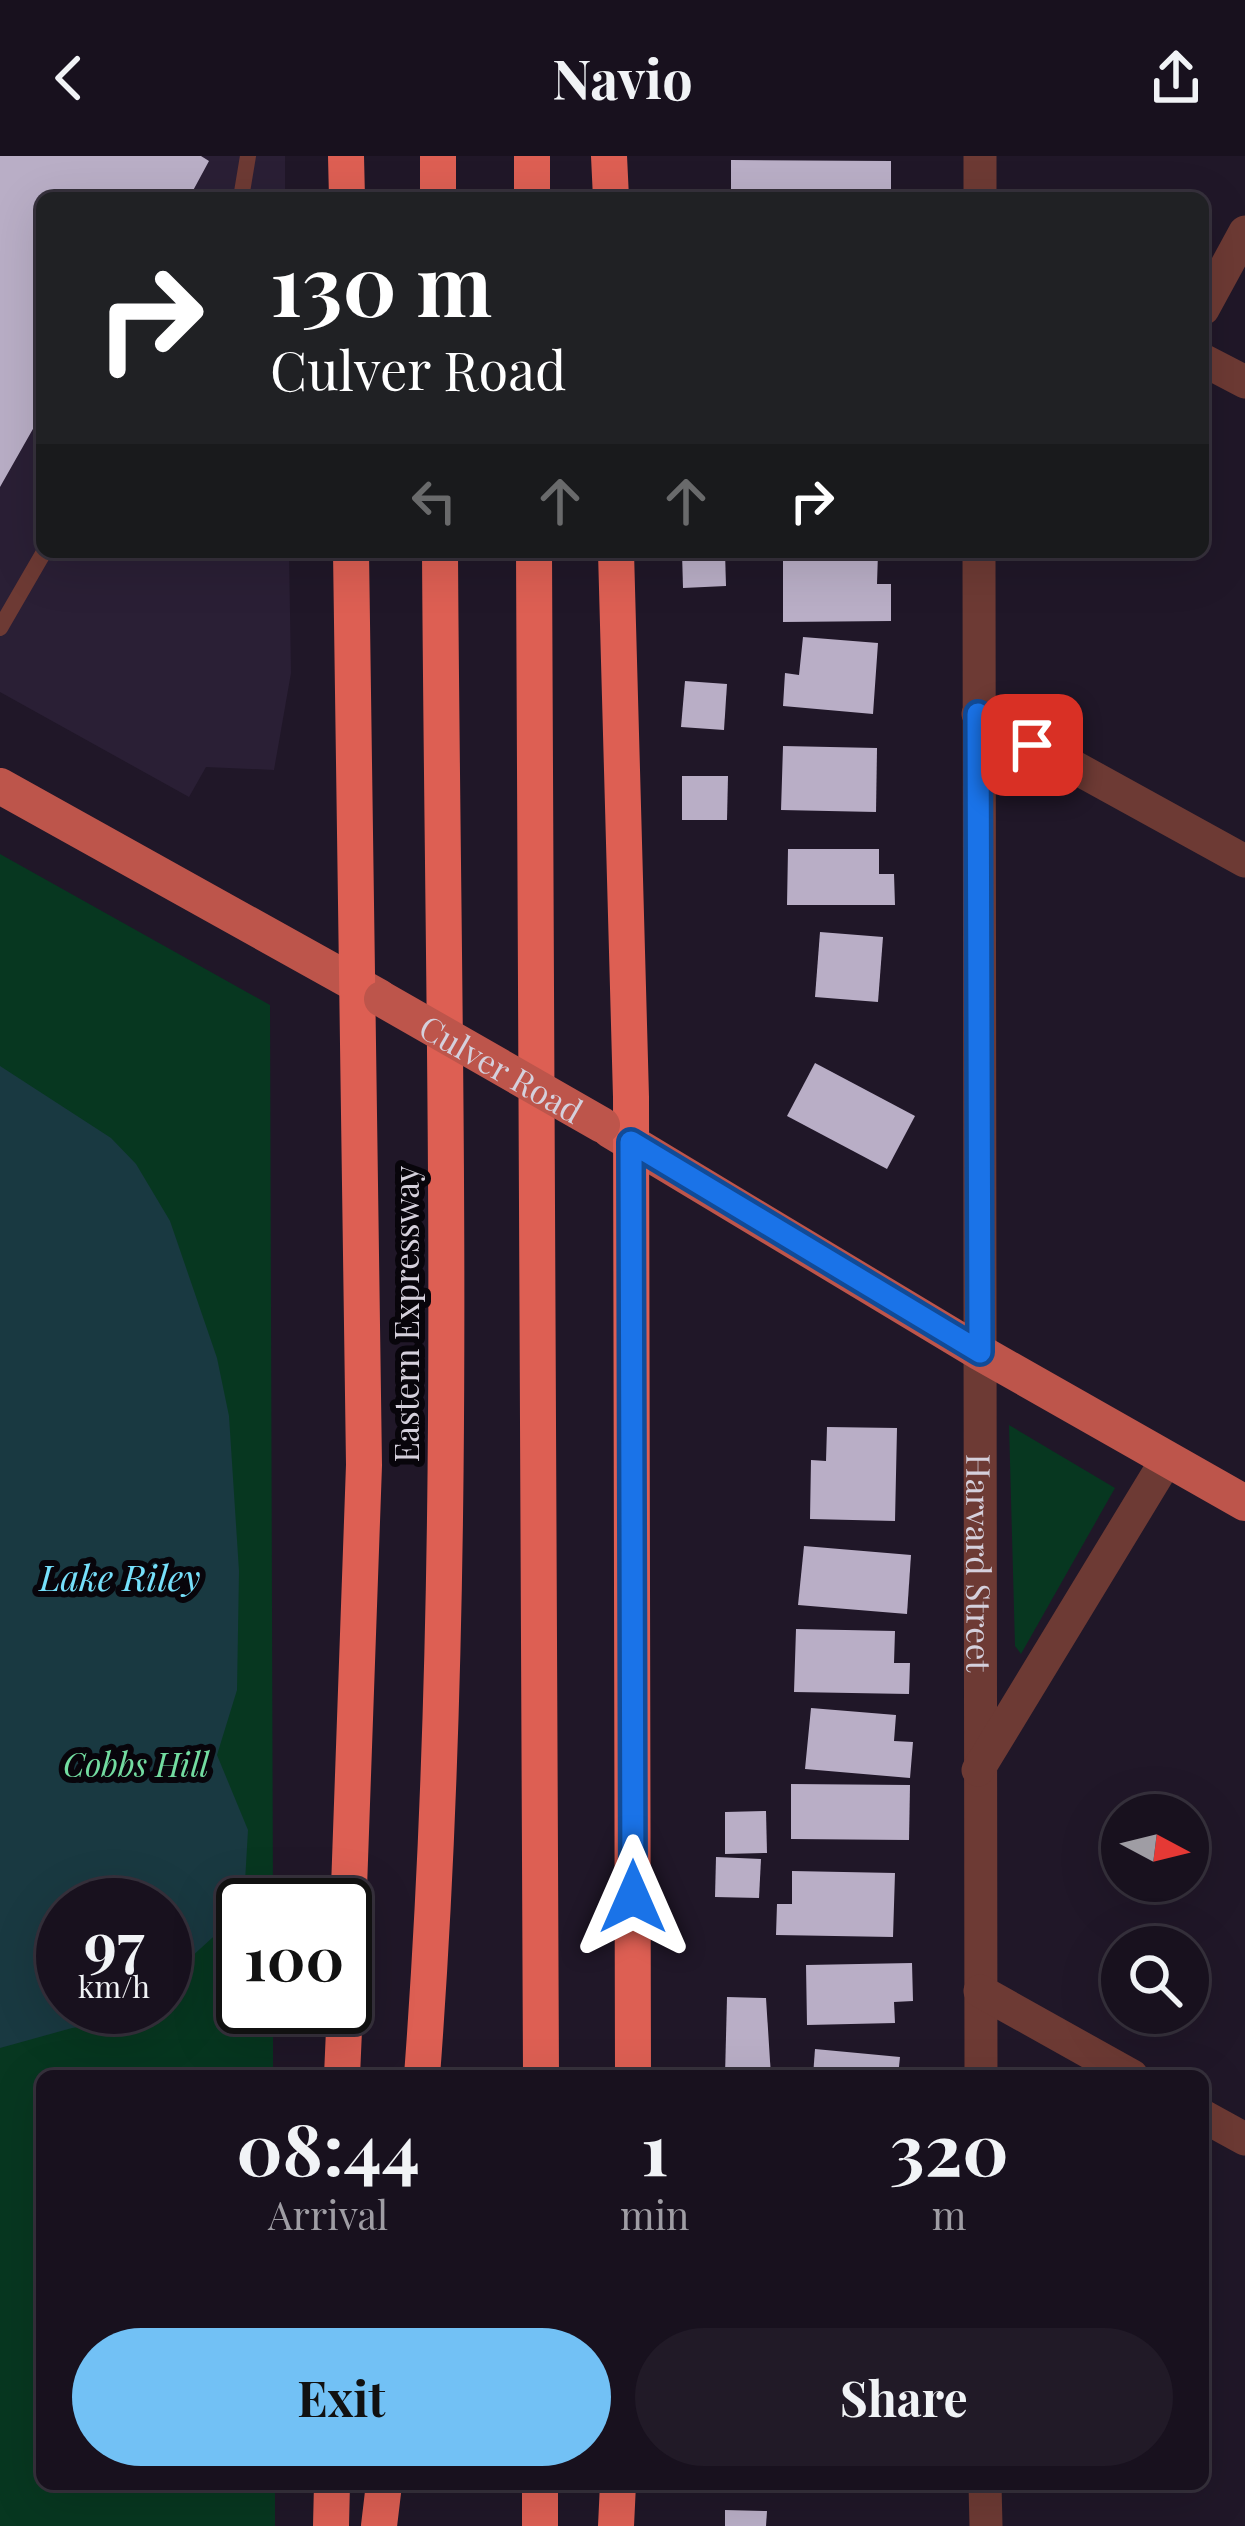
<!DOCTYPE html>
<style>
body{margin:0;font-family:"Playfair Display",serif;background:#211a27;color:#f1f3f6;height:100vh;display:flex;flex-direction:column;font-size:45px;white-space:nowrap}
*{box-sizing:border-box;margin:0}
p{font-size:39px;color:#9f9da4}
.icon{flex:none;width:66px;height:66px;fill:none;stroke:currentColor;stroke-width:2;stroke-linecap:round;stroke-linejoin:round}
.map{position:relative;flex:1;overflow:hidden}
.drawer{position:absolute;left:36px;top:1914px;width:1173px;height:420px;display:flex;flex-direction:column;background:#18111e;border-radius:18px;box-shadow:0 12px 48px #0002,0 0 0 3px #36313c}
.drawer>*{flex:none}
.hud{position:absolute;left:36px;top:36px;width:1173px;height:366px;border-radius:18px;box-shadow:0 12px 48px #0002,0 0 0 3px #36313c;background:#202124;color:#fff;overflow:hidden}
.needle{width:78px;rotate:97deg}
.buttons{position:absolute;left:1101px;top:1638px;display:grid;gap:24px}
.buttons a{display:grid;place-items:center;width:108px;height:108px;border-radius:50%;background:#18111e;box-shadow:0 12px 48px #0002,0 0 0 3px #36313c;font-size:60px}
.speed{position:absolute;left:36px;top:1722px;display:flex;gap:24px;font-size:60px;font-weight:700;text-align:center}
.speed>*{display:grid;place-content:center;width:156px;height:156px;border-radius:50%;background:#18111e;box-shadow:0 12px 48px #0002,0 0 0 3px #36313c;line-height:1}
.speed small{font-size:30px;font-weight:400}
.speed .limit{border:6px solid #111;border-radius:18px;background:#fff;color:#111}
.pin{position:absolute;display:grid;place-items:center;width:102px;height:102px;color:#fff;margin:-51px;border-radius:24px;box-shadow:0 6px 18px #0006}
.me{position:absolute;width:132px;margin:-66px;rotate:0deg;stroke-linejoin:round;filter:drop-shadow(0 0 9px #0008)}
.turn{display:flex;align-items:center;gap:42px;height:252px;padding:0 36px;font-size:54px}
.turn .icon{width:156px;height:156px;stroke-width:2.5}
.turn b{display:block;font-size:84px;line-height:102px}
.lanes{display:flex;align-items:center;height:114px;padding:0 36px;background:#0003;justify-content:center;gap:60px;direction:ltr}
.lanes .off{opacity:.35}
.eta{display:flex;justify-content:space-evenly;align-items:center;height:204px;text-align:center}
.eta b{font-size:72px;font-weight:700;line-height:84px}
.button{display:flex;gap:24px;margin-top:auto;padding:24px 36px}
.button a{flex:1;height:138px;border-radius:72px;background:#72c1f5;color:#111;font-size:48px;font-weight:700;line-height:138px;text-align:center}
.button a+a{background:#211a27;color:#f1f3f6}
header{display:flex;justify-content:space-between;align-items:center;height:156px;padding:0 36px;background:#18111e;font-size:54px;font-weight:700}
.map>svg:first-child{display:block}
</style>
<header><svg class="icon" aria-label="back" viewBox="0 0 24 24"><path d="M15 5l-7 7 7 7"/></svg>Navio<svg class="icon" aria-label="share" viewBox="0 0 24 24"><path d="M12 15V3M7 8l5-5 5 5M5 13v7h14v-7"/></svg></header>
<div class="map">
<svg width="1245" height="2370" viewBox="0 0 1245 2370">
<rect width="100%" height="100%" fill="#201728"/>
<!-- built -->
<polygon fill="#2a1f35" points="0,0 285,0 285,42 42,42 42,396 289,396 291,517 274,614 206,611 189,641 0,536"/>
<!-- green -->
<g fill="#073720" fill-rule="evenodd">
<path d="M0 698 270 849 273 1749H243V1851H273V1920H42V2328H275V2370H0ZM63 1749H165V1851H63Z"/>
<polygon points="1009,1269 1115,1332 1021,1498 1015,1490"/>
</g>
<!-- water -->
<polygon fill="#193941" points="0,910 111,982 136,1008 170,1065 217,1202 229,1260 239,1415 237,1534 217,1599 248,1674 245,1726 234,1762 190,1802 165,1847 165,1749 63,1749 63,1851 161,1851 143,1861 72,1872 0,1892"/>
<!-- building -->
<g fill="#b9aec6">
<polygon points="0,0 201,0 209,5 189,42 42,42 42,257 0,331"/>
<polygon points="731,4 891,5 891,42 731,42"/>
<polygon points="682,396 725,396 726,430 683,432"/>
<polygon points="783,397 878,397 877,428 891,428 891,465 783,466"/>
<polygon points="803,481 878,487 873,558 783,550 785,517 799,519"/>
<polygon points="685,525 727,528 724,574 681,571"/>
<polygon points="783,590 877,592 876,656 781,654"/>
<polygon points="682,620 728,620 727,664 682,664"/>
<polygon points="788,693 879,693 879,718 894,718 895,749 787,749"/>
<polygon points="820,776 883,781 878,846 815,841"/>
<polygon points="815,907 915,960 887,1013 787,960"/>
<polygon points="827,1271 897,1272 895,1365 810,1363 811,1304 826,1305"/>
<polygon points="804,1390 911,1399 907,1458 798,1449"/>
<polygon points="796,1473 895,1475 894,1507 910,1507 909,1538 794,1536"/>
<polygon points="811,1552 896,1559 894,1585 913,1586 910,1622 805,1613"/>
<polygon points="791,1628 910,1629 909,1684 791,1683"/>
<polygon points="766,1655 767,1697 725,1698 725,1656"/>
<polygon points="716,1701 761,1703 759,1742 715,1741"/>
<polygon points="792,1715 895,1717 893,1781 776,1779 777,1748 792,1748"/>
<polygon points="912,1807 913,1845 894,1846 895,1867 807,1869 806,1809"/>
<polygon points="727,1841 766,1842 771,1920 725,1920"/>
<polygon points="815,1893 900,1901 898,1920 813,1920"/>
<polygon points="725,2354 767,2355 766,2370 725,2370"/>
</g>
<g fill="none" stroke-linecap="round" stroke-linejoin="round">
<!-- service -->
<g stroke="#6d3a34" stroke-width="16">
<polyline points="241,42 248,0"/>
<polyline points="0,472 44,396"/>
</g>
<!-- minor -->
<g stroke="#6d3a34" stroke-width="33">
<polyline points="980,42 980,0"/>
<polyline points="1203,153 1245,76"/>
<polyline points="1203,204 1245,226"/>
<path id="s1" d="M979 396 981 1920"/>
<polyline points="978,558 1245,705"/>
<polyline points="978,1614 1167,1303"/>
<polyline points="980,1835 1132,1920"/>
<polyline points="1203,1960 1245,1983"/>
<polyline points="985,2328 986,2370"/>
</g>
<!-- primary -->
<g stroke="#bd554b" stroke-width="36">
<polyline points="0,630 379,841"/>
<polyline points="610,974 979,1196 1245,1347"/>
</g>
<!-- motorway -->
<g stroke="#dd5f53" stroke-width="36">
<polyline points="346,0 347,42"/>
<polyline points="438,0 438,42"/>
<polyline points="532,0 532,42"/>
<polyline points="609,0 611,42"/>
<polyline points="534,396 541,1920"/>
<polyline points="616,396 631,941 633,1920"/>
<polyline points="345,1845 364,1309 351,396"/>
<polyline points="342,1920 345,1851"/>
<path d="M422 1920C460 1414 443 903 440 396"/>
<polyline points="331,2370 332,2328"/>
<polyline points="379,2370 384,2328"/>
<polyline points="540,2370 540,2328"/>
<polyline points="616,2370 618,2328"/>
</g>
<!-- primary-bridge -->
<path stroke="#bd554b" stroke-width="36" id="s2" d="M382 843 602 969"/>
</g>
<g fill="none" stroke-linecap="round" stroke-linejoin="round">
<defs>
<polyline id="route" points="633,1741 631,986 980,1196 978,558 1032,589"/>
</defs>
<!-- route casing -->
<use href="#route" stroke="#114b97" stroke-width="30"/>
<!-- route -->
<use href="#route" stroke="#1a73e8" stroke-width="21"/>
</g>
<g text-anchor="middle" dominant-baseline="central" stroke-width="12" stroke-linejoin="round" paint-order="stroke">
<!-- street labels -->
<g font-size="33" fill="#d5d0dc" stroke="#08050b">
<text stroke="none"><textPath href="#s2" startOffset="138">Culver Road</textPath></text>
<text transform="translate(405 1158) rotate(-90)">Eastern Expressway</text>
<text stroke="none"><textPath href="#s1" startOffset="1011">Harvard Street</textPath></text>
</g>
<!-- park labels -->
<g font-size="33" font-style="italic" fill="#73dca0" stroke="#08050b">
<text x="136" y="1607">Cobbs Hill</text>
</g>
<!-- water labels -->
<g font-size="36" font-style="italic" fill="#76e0fb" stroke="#08050b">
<text x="120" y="1420">Lake Riley</text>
</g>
</g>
</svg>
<div class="buttons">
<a><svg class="needle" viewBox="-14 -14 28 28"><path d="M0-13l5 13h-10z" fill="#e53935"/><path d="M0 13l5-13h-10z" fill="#9f9da4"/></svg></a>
<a><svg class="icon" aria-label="search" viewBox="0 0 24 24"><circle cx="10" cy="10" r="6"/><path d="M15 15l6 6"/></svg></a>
</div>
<div class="speed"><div>97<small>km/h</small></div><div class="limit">100</div></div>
<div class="pin" style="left:1032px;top:589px;background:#d93025"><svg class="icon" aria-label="arrive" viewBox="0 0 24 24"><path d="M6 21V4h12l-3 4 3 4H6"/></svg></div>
<svg class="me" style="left:633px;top:1741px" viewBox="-20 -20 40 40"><path d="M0-17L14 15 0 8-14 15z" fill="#1a73e8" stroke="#fff" stroke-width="4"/></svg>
<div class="hud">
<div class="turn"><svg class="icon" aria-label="right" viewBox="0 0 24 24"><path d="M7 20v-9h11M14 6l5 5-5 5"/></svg><div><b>130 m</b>Culver Road</div></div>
<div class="lanes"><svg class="icon off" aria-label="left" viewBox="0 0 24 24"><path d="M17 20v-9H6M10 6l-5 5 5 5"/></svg><svg class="icon off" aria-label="ahead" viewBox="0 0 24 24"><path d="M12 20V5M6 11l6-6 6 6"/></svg><svg class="icon off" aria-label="ahead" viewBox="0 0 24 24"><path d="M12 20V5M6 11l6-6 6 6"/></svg><svg class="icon" aria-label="right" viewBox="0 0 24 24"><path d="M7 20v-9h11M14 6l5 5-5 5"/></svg></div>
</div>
<section class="drawer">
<div class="eta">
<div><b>08:44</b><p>Arrival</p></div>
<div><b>1</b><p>min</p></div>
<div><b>320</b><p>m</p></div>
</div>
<div class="button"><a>Exit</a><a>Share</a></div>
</section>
</div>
